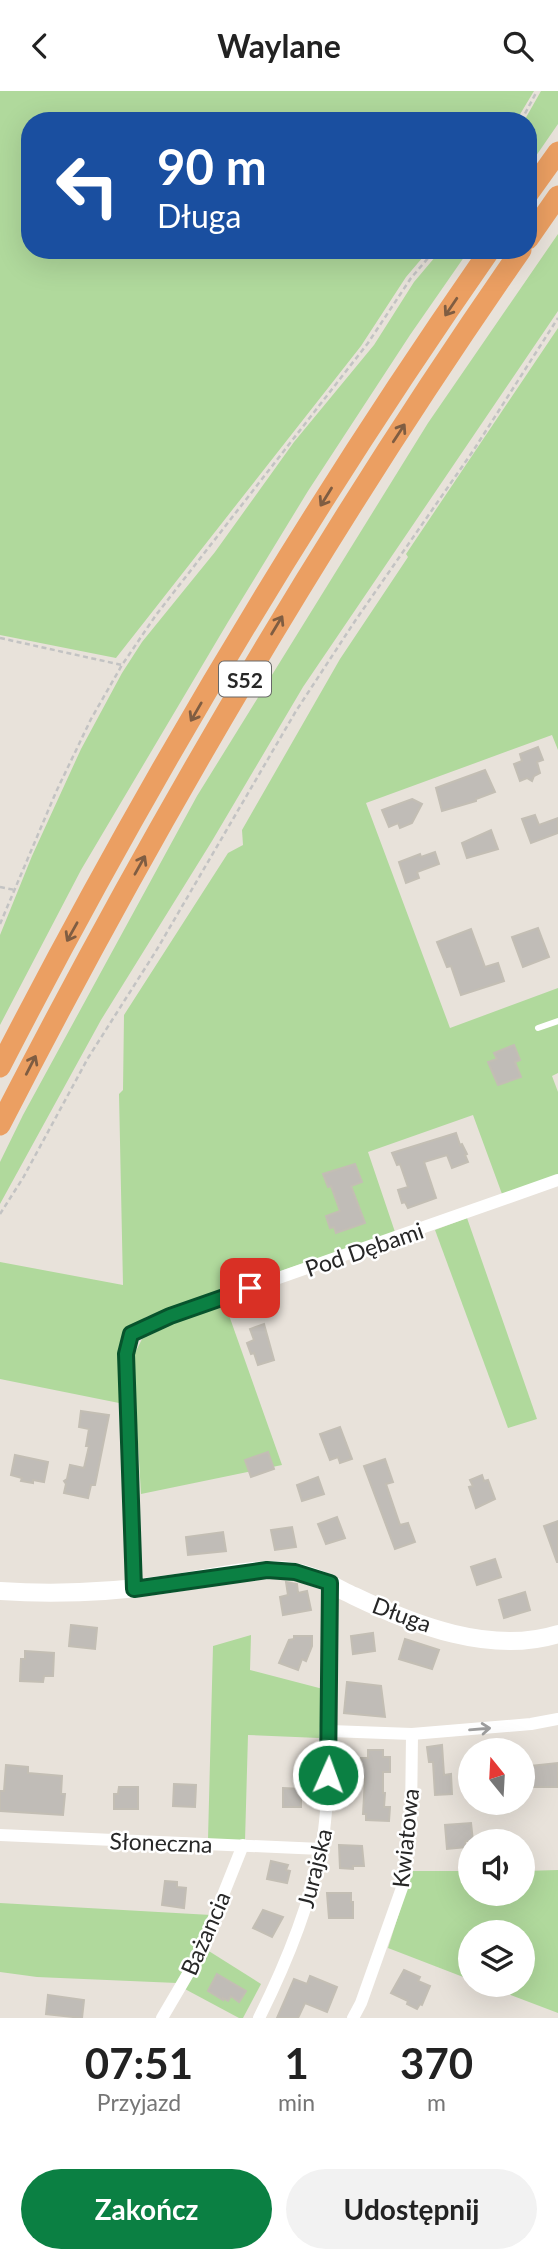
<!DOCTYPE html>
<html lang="pl">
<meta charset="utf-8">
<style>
body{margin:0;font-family:Lato,sans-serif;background:#f2f2f2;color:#222;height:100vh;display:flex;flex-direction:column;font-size:26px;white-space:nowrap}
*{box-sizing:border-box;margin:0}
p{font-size:23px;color:#767676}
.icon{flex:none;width:38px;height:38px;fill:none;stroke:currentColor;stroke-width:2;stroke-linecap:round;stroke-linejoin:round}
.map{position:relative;height:1927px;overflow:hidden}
.panel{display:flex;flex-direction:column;background:#fff;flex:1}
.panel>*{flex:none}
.top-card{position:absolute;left:21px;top:21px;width:516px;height:147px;border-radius:28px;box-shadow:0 7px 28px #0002;background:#1a4fa0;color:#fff;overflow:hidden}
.needle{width:46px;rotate:342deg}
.buttons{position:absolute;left:458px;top:1647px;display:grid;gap:14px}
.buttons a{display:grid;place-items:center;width:77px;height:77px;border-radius:50%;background:#fff;box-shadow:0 7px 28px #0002;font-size:35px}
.pin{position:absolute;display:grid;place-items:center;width:60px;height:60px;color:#fff;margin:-30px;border-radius:14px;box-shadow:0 4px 10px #0006}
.me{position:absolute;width:77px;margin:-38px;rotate:2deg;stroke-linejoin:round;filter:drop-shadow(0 0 5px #0008)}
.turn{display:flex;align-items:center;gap:24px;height:147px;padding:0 21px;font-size:32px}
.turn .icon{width:91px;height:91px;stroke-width:2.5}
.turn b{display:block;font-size:49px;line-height:60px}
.eta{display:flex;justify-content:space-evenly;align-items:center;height:119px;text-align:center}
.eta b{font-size:42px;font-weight:700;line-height:49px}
.button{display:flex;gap:14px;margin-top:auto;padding:14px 21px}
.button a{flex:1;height:80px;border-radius:42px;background:#0b8043;color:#fff;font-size:28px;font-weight:700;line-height:80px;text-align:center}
.button a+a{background:#f2f2f2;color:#222}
header{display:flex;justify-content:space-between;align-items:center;height:91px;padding:0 21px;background:#fff;font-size:32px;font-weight:700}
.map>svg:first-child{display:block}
</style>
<header><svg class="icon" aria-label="back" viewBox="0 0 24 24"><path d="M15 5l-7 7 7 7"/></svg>Waylane<svg class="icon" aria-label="search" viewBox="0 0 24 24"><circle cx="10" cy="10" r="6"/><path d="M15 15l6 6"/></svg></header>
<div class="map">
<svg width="558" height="1927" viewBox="0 0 558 1927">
<rect width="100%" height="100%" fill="#e8e2da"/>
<!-- green -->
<g fill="#b0d99c">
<polygon points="0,0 534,0 516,30 30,30 30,159 429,159 406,186 361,255 116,567 0,544"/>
<polygon points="541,0 558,0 558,33 529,75 528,30 524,30"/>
<polygon points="558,143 558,220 303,596 212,750 101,929 0,1113 0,1071 23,1024 197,705 428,332"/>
<polygon points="441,159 469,159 410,244 308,400 228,531 81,779 0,934 0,844 32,765 81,658 122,582 142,551 215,461 294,351 374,254 414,191"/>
<polygon points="558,237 558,659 552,644 366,712 450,937 558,897 558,982 552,985 558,1001 558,1084 502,1103 473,1024 368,1061 395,1141 146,1226 132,1239 124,1313 0,1288 0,1171 123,1194 119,1003 123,999 124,924 228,762 243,754 242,739 340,568 408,466 406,463"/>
<polygon points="467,1127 537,1328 508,1337 435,1139"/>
<polygon points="225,1213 282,1374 141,1403 133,1266 142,1248 174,1232"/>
<polygon points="251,1544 250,1579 323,1598 319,1647 248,1644 245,1750 208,1748 213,1555"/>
<polygon points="558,1779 558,1922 484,1894 523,1894 523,1841 471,1841 471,1889 388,1857 407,1797 410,1780 471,1780 471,1802 523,1802 523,1780"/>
<polygon points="0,1812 211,1824 177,1892 37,1886 0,1881"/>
<polygon points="204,1857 261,1893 243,1927 239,1927 183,1897"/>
</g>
<!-- building -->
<g fill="#c0bcb7" stroke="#c3beb4" stroke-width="2">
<polygon points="538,656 543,669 537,671 540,682 534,685 532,690 527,687 520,690 514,673 522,670 520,663"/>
<polygon points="485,679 495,701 476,708 476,710 442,720 436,697"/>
<polygon points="412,708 422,713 412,732 400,737 398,732 389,736 382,719"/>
<polygon points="535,724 539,734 558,727 558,742 531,752 522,728"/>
<polygon points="491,739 498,758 467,767 462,752"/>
<polygon points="435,761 439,773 417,781 419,787 406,792 399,771 420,763 421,766"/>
<polygon points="538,837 549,866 523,876 512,846"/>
<polygon points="471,838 485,876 498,872 504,890 461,904 451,875 447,876 437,851"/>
<polygon points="514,954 520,969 515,971 521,986 498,994 488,971 497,968 494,962"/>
<polygon points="456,1042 460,1054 462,1053 467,1063 465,1064 468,1071 452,1077 447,1064 424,1071 436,1107 408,1117 405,1111 402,1112 398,1099 408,1096 400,1073 397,1074 392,1062"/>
<polygon points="355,1073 362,1091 351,1095 365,1132 336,1142 334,1136 330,1137 326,1125 340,1120 331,1095 328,1096 323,1083"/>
<polygon points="264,1233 274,1269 258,1274 254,1262 251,1263 247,1252 254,1249 250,1238"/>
<polygon points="81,1320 109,1324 95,1394 91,1394 88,1407 64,1402 66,1393 64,1390 67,1388 70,1374 84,1377 89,1355 86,1355 89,1338 79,1336"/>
<polygon points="340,1336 352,1368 340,1372 338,1366 330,1369 320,1343"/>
<polygon points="268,1361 274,1378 251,1386 245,1369"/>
<polygon points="15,1364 48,1371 44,1391 33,1389 33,1392 21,1390 22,1387 11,1384"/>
<polygon points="385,1368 393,1391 386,1393 400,1434 408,1432 415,1451 395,1458 364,1375"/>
<polygon points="482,1384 484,1390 488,1389 495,1408 476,1417 469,1396 473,1395 470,1389"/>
<polygon points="318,1386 324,1403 302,1410 297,1394"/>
<polygon points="337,1426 345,1447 326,1453 318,1433"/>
<polygon points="558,1430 558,1471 557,1471 544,1435"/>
<polygon points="292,1436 296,1456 275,1459 271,1439"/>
<polygon points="223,1441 226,1460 188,1464 186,1446"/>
<polygon points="495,1468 501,1486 477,1494 471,1476"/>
<polygon points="286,1491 297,1493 298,1502 307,1500 311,1519 283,1524 280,1506 288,1504"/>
<polygon points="525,1501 530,1519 504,1527 499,1509"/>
<polygon points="71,1534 97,1537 95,1558 69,1555"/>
<polygon points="373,1542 375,1560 353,1563 351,1545"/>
<polygon points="294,1545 312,1545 312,1555 306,1570 302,1568 298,1579 279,1572 289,1549 294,1548"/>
<polygon points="405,1548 439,1559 432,1578 399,1568"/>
<polygon points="25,1560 54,1562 53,1585 44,1585 43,1591 20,1590 21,1568 25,1568"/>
<polygon points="347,1591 381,1595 385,1626 344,1622"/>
<polygon points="442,1654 444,1684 451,1683 452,1703 435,1704 433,1671 429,1671 427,1656"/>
<polygon points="368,1659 383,1659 383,1666 390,1666 390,1681 383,1681 383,1702 385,1702 384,1716 390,1716 389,1730 366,1729 366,1723 363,1723 365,1688 361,1688 361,1667 368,1667"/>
<polygon points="558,1672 558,1696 533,1696 531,1675"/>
<polygon points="6,1674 28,1676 28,1682 62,1685 61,1703 65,1703 63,1724 0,1720 0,1700 4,1700"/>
<polygon points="174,1693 196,1694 195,1716 173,1715"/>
<polygon points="119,1696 138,1696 138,1718 114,1718 114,1703 118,1703"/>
<polygon points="283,1697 301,1698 301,1716 283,1716"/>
<polygon points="471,1732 473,1750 465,1750 466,1756 447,1758 445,1734"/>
<polygon points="339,1754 362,1755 364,1775 353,1775 353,1778 340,1777"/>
<polygon points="271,1770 288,1774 286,1779 290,1780 287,1792 267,1788"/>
<polygon points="165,1790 177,1791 177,1796 186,1797 184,1817 162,1814"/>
<polygon points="327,1802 351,1802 351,1811 353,1811 353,1827 329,1827"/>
<polygon points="263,1819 283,1826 272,1846 253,1837"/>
<polygon points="404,1879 420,1886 418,1890 430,1895 422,1914 420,1913 417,1918 407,1913 408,1910 391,1902"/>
<polygon points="217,1883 246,1900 239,1911 231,1905 228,1910 223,1907 223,1909 208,1900"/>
<polygon points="310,1885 337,1896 327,1921 305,1912 298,1927 277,1927 294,1888 307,1893"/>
<polygon points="48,1904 84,1909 82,1927 46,1923"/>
</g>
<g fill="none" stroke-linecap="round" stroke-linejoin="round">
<!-- path -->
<g stroke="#c3c3c3" stroke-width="2.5" stroke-dasharray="5 3.5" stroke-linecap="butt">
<polyline points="521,30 537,0"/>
<polyline points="0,547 122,574"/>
<polyline points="0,796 15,799"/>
<polyline points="0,833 56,701 91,628 122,574 156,524 368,252 411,187 435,159"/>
<polyline points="0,1123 23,1087 88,967 156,860 296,620 355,530 473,360 558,227"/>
</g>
<!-- lane -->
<polyline stroke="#fff" stroke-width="6" points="538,937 558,930"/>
<!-- street -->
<g stroke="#fff" stroke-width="12">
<polyline points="134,1498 126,1263 132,1243 170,1225 558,1089"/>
<polyline points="330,1640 412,1643 531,1633 558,1628"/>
<polyline points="0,1744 321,1758"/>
<polyline points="162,1927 199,1864 243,1754"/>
<path d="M259 1927C286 1873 309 1817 321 1758 327 1730 327 1701 329 1673 331 1613 331 1552 330 1492"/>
<polyline points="353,1927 361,1912 404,1791 411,1728 412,1643"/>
</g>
<!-- secondary -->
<path stroke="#fff" stroke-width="18" d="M0 1500C57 1504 113 1501 169 1493 206 1488 259 1474 295 1481 317 1485 335 1496 354 1505 414 1534 491 1564 558 1543"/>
<!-- highway -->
<g stroke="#eb9f62" stroke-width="21">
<polyline points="528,103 558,61"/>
<polyline points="528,148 558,105"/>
<path d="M0 976C145 694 308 420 490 159"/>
<path d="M0 1034C155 732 327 438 521 159"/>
</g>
</g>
<!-- one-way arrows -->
<defs><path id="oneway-shaft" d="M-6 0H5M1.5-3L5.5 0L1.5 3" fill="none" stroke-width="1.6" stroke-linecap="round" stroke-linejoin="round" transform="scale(1.75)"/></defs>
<g stroke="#7f5d42">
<use href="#oneway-shaft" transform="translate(451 216) rotate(124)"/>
<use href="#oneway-shaft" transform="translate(399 342) rotate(-57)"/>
<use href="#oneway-shaft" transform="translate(326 406) rotate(122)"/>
<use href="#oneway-shaft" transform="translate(277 534) rotate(-59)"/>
<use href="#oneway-shaft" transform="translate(196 621) rotate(120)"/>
<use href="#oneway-shaft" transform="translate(140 774) rotate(-61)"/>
<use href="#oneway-shaft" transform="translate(72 841) rotate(119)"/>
<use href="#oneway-shaft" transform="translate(31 974) rotate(-63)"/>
</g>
<use stroke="#9e9e9e" href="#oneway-shaft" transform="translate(480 1638) rotate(-5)"/>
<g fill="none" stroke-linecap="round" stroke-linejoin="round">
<defs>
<polyline id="route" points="250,1197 170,1225 131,1243 126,1263 134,1498 267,1479 295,1481 330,1492 328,1684"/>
</defs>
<!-- route casing -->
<use href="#route" stroke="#07532c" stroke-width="18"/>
<!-- route -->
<use href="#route" stroke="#0b8043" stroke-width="12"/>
</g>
<g text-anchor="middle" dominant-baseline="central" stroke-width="5" stroke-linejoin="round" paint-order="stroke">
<!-- shield labels -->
<rect fill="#fff" stroke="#686868" stroke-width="2" x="219" y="570.5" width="52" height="35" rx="5"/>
<g font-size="21" font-weight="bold" fill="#272727">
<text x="245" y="588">S52</text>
</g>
<!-- street labels -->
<g font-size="23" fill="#272727" stroke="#fff">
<text transform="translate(364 1158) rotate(-19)">Pod Dębami</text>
<text transform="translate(402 1523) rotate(20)">Długa</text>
<text transform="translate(405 1747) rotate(-84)">Kwiatowa</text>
<text transform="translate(161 1751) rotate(2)">Słoneczna</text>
<text transform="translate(314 1777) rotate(-76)">Jurajska</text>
<text transform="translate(205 1842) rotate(-66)">Bażancia</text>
</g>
</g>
</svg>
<div class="buttons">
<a><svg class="needle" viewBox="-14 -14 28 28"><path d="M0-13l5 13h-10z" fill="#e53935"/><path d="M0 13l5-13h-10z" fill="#767676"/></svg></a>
<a><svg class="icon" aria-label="sound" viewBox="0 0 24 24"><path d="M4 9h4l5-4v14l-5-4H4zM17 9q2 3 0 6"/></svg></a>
<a><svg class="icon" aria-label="layers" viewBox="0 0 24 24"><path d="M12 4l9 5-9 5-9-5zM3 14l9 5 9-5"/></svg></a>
</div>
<div class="pin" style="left:250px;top:1197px;background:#d93025"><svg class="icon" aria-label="arrive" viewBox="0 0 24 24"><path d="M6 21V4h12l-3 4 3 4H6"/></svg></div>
<svg class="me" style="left:328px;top:1684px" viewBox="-20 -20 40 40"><circle r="17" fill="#0b8043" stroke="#fff" stroke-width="3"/><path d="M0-11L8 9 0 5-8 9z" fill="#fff"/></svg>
<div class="top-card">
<div class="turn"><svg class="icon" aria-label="left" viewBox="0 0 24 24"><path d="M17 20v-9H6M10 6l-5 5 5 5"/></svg><div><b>90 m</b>Długa</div></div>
</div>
</div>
<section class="panel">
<div class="eta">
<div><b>07:51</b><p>Przyjazd</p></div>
<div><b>1</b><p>min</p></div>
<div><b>370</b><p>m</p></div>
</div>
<div class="button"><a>Zakończ</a><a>Udostępnij</a></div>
</section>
